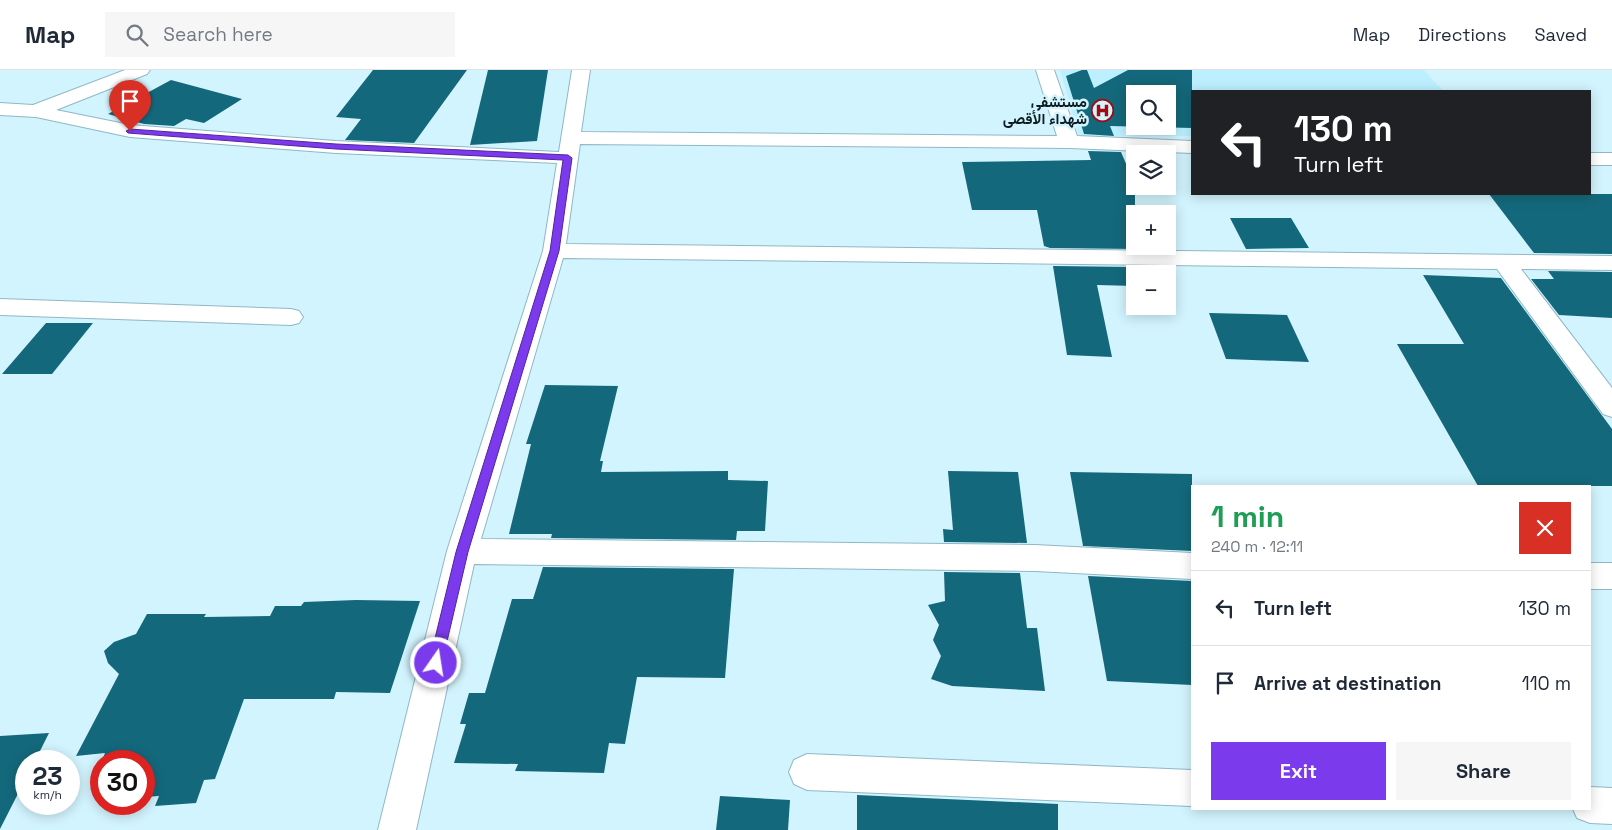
<!DOCTYPE html>
<meta charset="utf-8">
<style>
body{margin:0;font-family:"Space Grotesk",Vazirmatn,sans-serif;background:#f6f6f7;color:#1f2937;height:100vh;display:flex;flex-direction:column;font-size:19px;white-space:nowrap}
*{box-sizing:border-box;margin:0}
p{font-size:16px;color:#747a83}
.icon{flex:none;width:28px;height:28px;fill:none;stroke:currentColor;stroke-width:2;stroke-linecap:round;stroke-linejoin:round}
.map{position:relative;flex:1;overflow:hidden}
.panel{position:absolute;left:1191px;top:415px;width:400px;height:325px;display:flex;flex-direction:column;background:#fff;border-radius:0px;box-shadow:0 2px 12px #0003}
.panel>*{flex:none}
.top-card{position:absolute;left:1191px;top:20px;width:400px;height:105px;border-radius:0px;box-shadow:0 2px 12px #0003;background:#202124;color:#fff;overflow:hidden}
.fabs{position:absolute;left:1126px;top:15px;display:grid;gap:10px}
.fabs a{display:grid;place-items:center;width:50px;height:50px;border-radius:0px;background:#fff;box-shadow:0 2px 12px #0003;font-size:25px}
.speed{position:absolute;left:15px;top:680px;display:flex;gap:10px;font-size:25px;font-weight:700;text-align:center}
.speed>*{display:grid;place-content:center;width:65px;height:65px;border-radius:50%;background:#fff;box-shadow:0 2px 12px #0003;line-height:1}
.speed small{font-size:12px;font-weight:400}
.speed .limit{border:8px solid #d22;background:#fff;color:#111}
.pin{position:absolute;display:grid;place-items:center;width:42px;height:42px;color:#fff;margin:-51px -21px;border-radius:50% 50% 50% 0;rotate:-45deg;box-shadow:0 0 5px #0007}
.pin .icon{rotate:45deg}
.me{position:absolute;width:55px;margin:-28px;rotate:13deg;stroke-linejoin:round;filter:drop-shadow(0 0 4px #0008)}
.turn{display:flex;align-items:center;gap:18px;height:105px;padding:0 20px;font-size:22px}
.turn .icon{width:65px;height:65px;stroke-width:2.5}
.turn b{display:block;font-size:35px;line-height:42px}
.round{display:grid;place-items:center;flex:none;width:52px;height:52px;border-radius:0px;background:#f6f6f7}
.overview{display:flex;align-items:center;justify-content:space-between;height:85px;padding:0 20px}
h1{font-size:30px;font-weight:800;line-height:38px;color:#1e9e55}
.action{display:flex;gap:10px;margin-top:auto;padding:10px 20px}
.action a{flex:1;height:58px;border-radius:0px;background:#7c3aed;color:#fff;font-size:20px;font-weight:800;line-height:58px;text-align:center}
.action a+a{background:#f6f6f7;color:#1f2937}
ul{padding:0;list-style:none}
li{display:flex;align-items:center;gap:15px;height:75px;padding:0 20px;border-top:1px solid #e0e1e3}
li div{flex:1}
li b{display:block;font-size:19px}
li em{font-style:normal}
header{display:flex;align-items:center;gap:30px;box-sizing:border-box;height:70px;padding:0 25px;background:#fff;border-bottom:1px solid #e0e1e3}
header strong{font-size:24px}
nav{display:flex;gap:28px;margin-inline-start:auto;font-size:18px}
.search{width:350px;height:45px;background:#f6f6f7;display:flex;align-items:center;gap:12px;box-sizing:border-box;padding:0 18px;border-radius:0px;color:#747a83;font-size:19px}
.map>svg:first-child{display:block}
</style>
<header>
<strong>Map</strong>
<div class="search"><svg class="icon" aria-label="search" viewBox="0 0 24 24"><circle cx="10" cy="10" r="6"/><path d="M15 15l6 6"/></svg>Search here</div>
<nav><a>Map</a><a>Directions</a><a>Saved</a></nav>
</header>
<div class="map">
<svg width="1612" height="760" viewBox="0 0 1612 760">
<rect width="100%" height="100%" fill="#d2f4fe"/>
<!-- built -->
<path fill="#bcf0ff" fill-rule="evenodd" d="M1060 0H1424L1443 21H1192V66H1079ZM1135 24H1168V56H1135Z"/>
<!-- building -->
<g fill="#14687b" fill-rule="evenodd">
<polygon points="373,0 467,0 414,73 345,70 361,49 336,47"/>
<polygon points="488,0 548,0 537,71 470,75"/>
<path d="M1082 0H1087L1094 18 1128 0H1192V58L1110 56 1114 66 1084 64 1066 6ZM1135 24H1168V56H1135Z"/>
<polygon points="171,10 242,29 204,53 186,49 174,56 144,54 108,44"/>
<polygon points="1088,81 1121,82 1135,115 1135,179 1050,178 1044,176 1037,140 972,140 962,92 1091,90"/>
<polygon points="1489,124 1612,124 1612,184 1534,183"/>
<polygon points="1230,148 1291,148 1309,178 1246,179"/>
<polygon points="1053,196 1135,197 1135,216 1097,215 1112,287 1067,285"/>
<polygon points="1548,201 1612,202 1612,248 1559,245 1531,209 1554,209"/>
<polygon points="1423,205 1501,208 1612,359 1612,416 1478,416 1397,274 1464,274"/>
<polygon points="1209,243 1287,245 1309,292 1226,289"/>
<polygon points="46,253 93,253 52,304 2,304"/>
<polygon points="545,315 618,316 600,391 603,391 601,402 728,401 728,410 768,411 765,461 737,461 736,470 551,468 552,464 509,464 531,374 526,374"/>
<polygon points="948,401 1018,402 1027,473 944,472 943,459 953,460"/>
<polygon points="1070,402 1192,404 1192,481 1083,476"/>
<polygon points="543,497 734,499 725,608 637,607 625,674 609,673 604,703 515,701 518,694 454,693 466,654 460,654 469,623 485,623 512,529 533,529"/>
<polygon points="944,502 1020,503 1027,558 1037,558 1045,621 952,616 931,609 941,586 933,570 939,555 928,535 945,531"/>
<polygon points="1088,506 1192,511 1192,615 1107,611"/>
<polygon points="356,530 420,531 390,623 336,622 334,629 244,629 215,709 204,710 196,733 155,736 159,726 144,727 144,691 102,691 105,683 76,686 119,604 108,593 104,581 114,572 136,564 147,544 206,544 204,547 270,546 275,536 301,536 304,532"/>
<polygon points="49,663 35,691 26,691 26,708 0,759 0,666"/>
<polygon points="857,725 1058,734 1058,760 857,760"/>
<polygon points="720,726 790,730 788,760 716,760"/>
</g>
<g fill="none" stroke-linecap="round" stroke-linejoin="round">
<defs>
<g id="minor">
<polygon points="125,0 150,0 147,4 56,40 130,55 336,71 559,82 572,0 590,0 581,62 1057,66 1036,0 1054,0 1077,66 1192,71 1192,83 1069,78 580,74 566,174 1612,186 1612,200 1521,199 1612,318 1612,347 1603,344 1497,199 563,188 481,469 1035,475 1192,483 1192,509 1035,501 474,494 416,760 378,760 447,481 543,181 557,93 336,83 130,67 36,47 0,45 0,33 33,35"/>
<rect x="1590" y="83" width="22" height="12"/>
<polygon points="0,229 291,239 299,241 303,247 299,253 291,255 0,245"/>
<rect x="1590" y="493" width="22" height="26"/>
<polygon points="807,684 1192,700 1192,736 807,720 794,714 789,702 794,690"/>
<polygon points="1590,717 1612,718 1612,754 1590,753 1577,748 1573,739 1590,739"/>
</g>
</defs>
<!-- minor casing -->
<use href="#minor" stroke="#8fb8c4" stroke-width="2"/>
<!-- minor -->
<use href="#minor" fill="#fff" fill-rule="evenodd"/>
</g>
<!-- route -->
<polygon fill="#7c3aed" stroke="#51269a" points="130,59 336,74 568,85 572,88 559,181 468,482 441,597 436,599 431,597 429,593 456,482 550,181 563,90 336,79 128,63 126,61"/>
<!-- icons -->
<defs>
<symbol id="hospital-ring" viewBox="-11 -11 22 22"><circle r="9.5" fill="#d2f4fe" stroke="#a3090f" stroke-width="1.5"/><path d="M-5-5h3v3.5h4V-5h3V5h-3V1.5h-4V5h-3Z" fill="#a3090f"/></symbol>
</defs>
<g fill-rule="evenodd">
<use href="#hospital-ring" x="1090" y="28" width="25" height="25"/>
</g>
<g text-anchor="middle" dominant-baseline="central" stroke-width="5" stroke-linejoin="round" paint-order="stroke">
<!-- far-poi labels -->
<g font-size="15" font-weight="bold" fill="#0c1c20" stroke="#d2f4fe" text-anchor="end">
<text x="1087" y="31">مستشفى<tspan x="1087" dy="17">شهداء الأقصى</tspan></text>
</g>
</g>
</svg>
<div class="fabs">
<a><svg class="icon" aria-label="search" viewBox="0 0 24 24"><circle cx="10" cy="10" r="6"/><path d="M15 15l6 6"/></svg></a>
<a><svg class="icon" aria-label="layers" viewBox="0 0 24 24"><path d="M12 4l9 5-9 5-9-5zM3 14l9 5 9-5"/></svg></a>
<a>+</a>
<a>−</a>
</div>
<div class="speed"><div>23<small>km/h</small></div><div class="limit">30</div></div>
<div class="pin" style="left:130px;top:61px;background:#d93025"><svg class="icon" aria-label="arrive" viewBox="0 0 24 24"><path d="M6 21V4h12l-3 4 3 4H6"/></svg></div>
<svg class="me" style="left:436px;top:593px" viewBox="-20 -20 40 40"><circle r="17" fill="#7c3aed" stroke="#fff" stroke-width="3"/><path d="M0-11L8 9 0 5-8 9z" fill="#fff"/></svg>
<div class="top-card">
<div class="turn"><svg class="icon" aria-label="left" viewBox="0 0 24 24"><path d="M17 20v-9H6M10 6l-5 5 5 5"/></svg><div><b>130 m</b>Turn left</div></div>
</div>
<section class="panel">
<div class="overview"><div><h1>1 min</h1><p>240 m · 12:11</p></div><a class="round" style="background:#d93025;color:#fff"><svg class="icon" aria-label="close" viewBox="0 0 24 24"><path d="M6 6l12 12M18 6L6 18"/></svg></a></div>
<ul>
<li><svg class="icon" aria-label="left" viewBox="0 0 24 24"><path d="M17 20v-9H6M10 6l-5 5 5 5"/></svg><div><b>Turn left</b></div><em>130 m</em></li>
<li><svg class="icon" aria-label="arrive" viewBox="0 0 24 24"><path d="M6 21V4h12l-3 4 3 4H6"/></svg><div><b>Arrive at destination</b></div><em>110 m</em></li>
</ul>
<div class="action"><a>Exit</a><a>Share</a></div>
</section>
</div>
